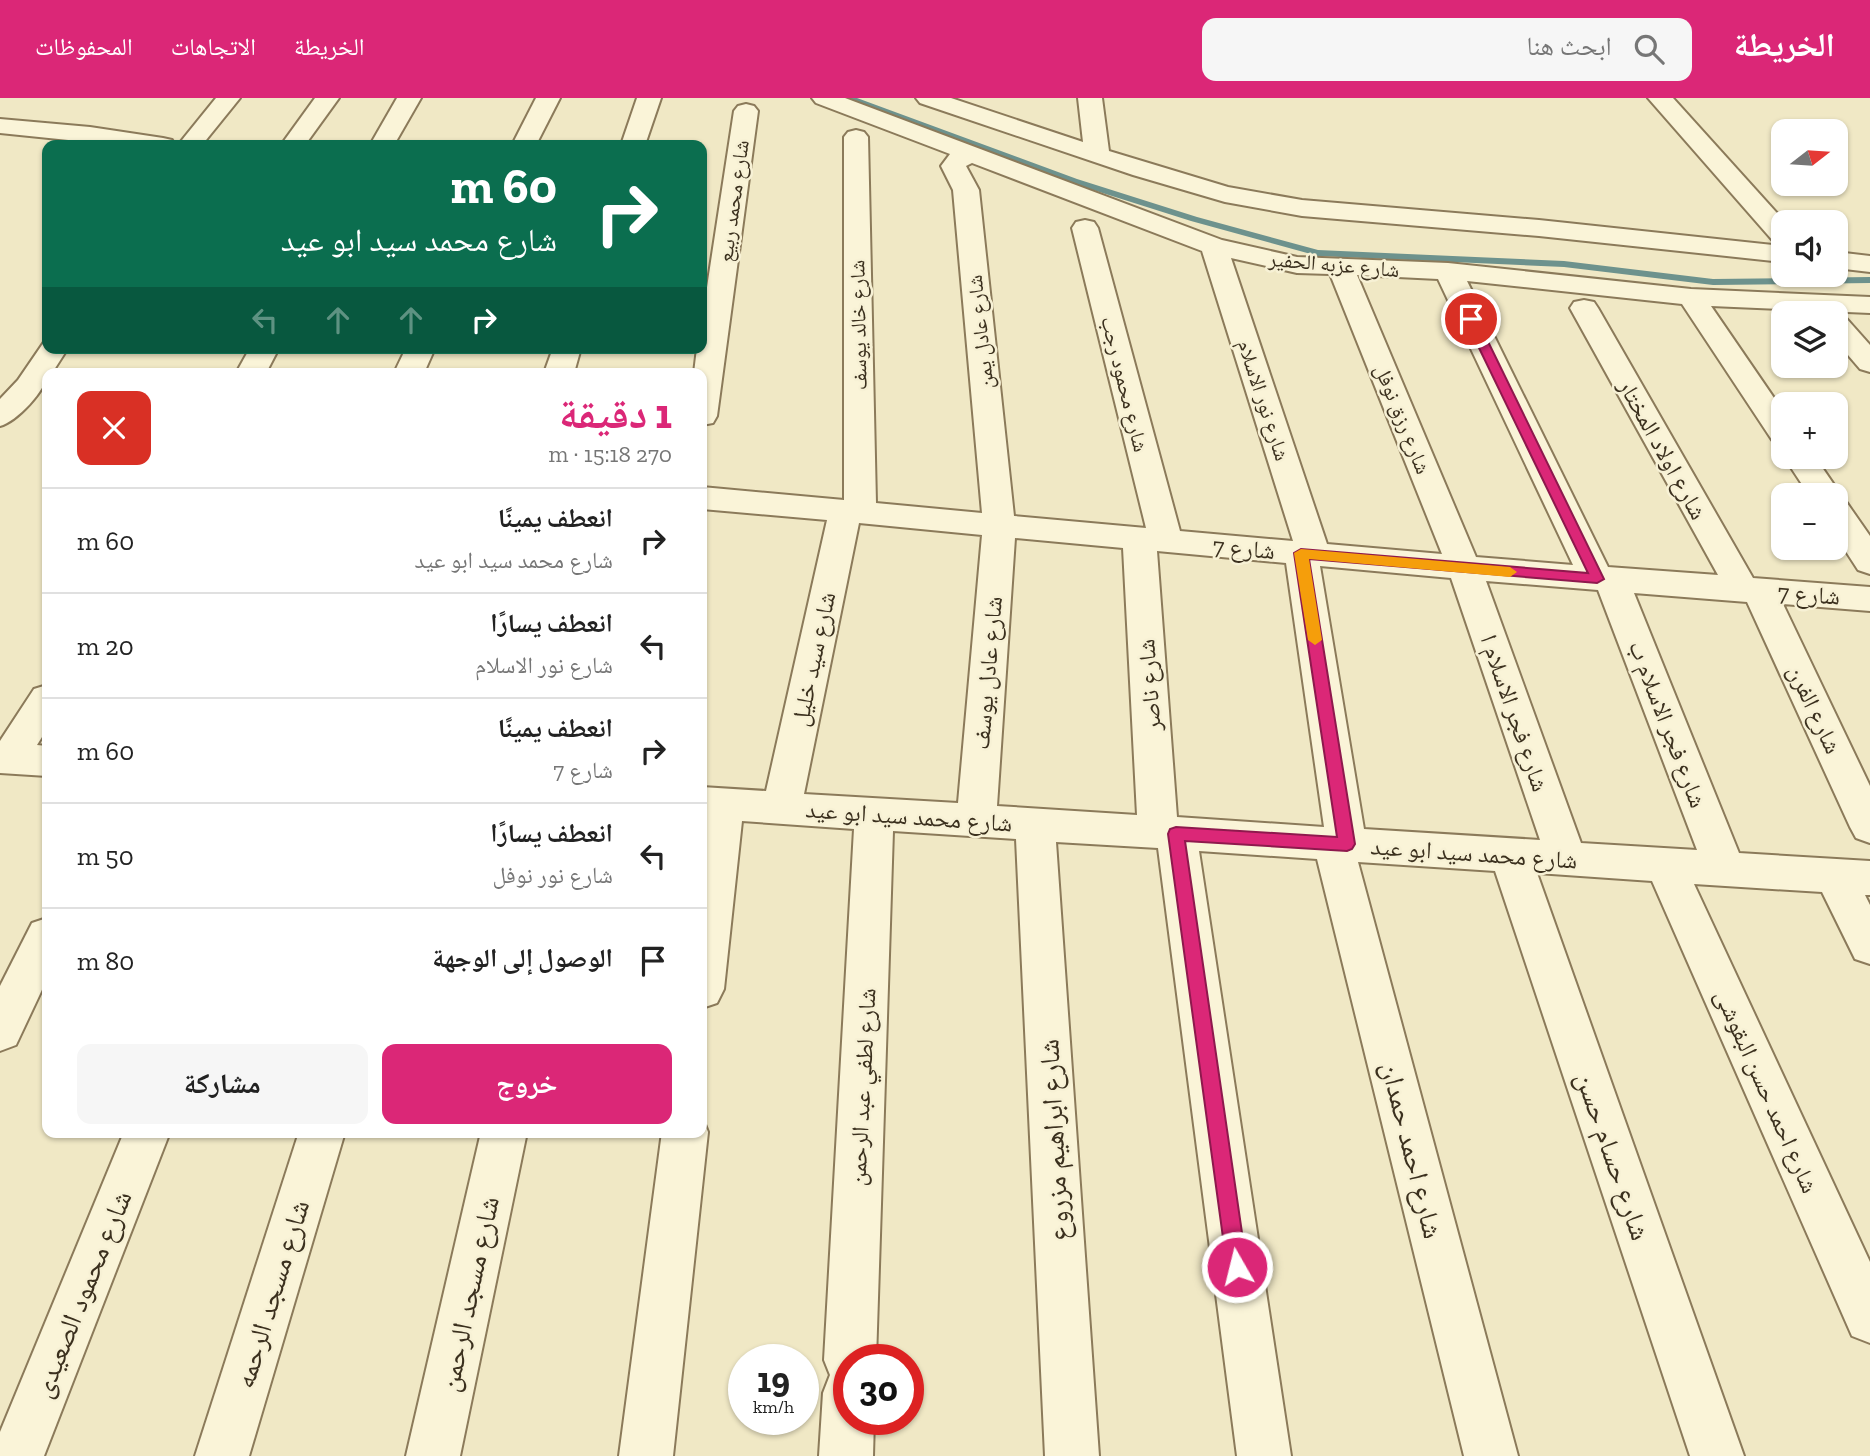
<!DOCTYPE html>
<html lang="ar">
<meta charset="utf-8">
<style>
body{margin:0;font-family:"Zilla Slab","Noto Naskh Arabic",serif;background:#f6f6f6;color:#222;direction:rtl;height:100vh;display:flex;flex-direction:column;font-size:26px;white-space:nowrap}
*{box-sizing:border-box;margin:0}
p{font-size:23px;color:#767676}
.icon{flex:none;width:38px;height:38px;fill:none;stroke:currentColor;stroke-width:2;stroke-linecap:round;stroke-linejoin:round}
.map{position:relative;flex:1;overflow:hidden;direction:ltr}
.side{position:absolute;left:42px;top:270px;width:665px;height:770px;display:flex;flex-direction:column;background:#fff;border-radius:14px;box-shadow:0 2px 5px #0004;direction:rtl}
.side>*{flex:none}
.banner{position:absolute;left:42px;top:42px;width:665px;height:214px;border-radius:14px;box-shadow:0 2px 5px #0004;direction:rtl;background:#0b6e4f;color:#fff;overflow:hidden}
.needle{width:46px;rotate:73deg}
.fabs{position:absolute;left:1771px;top:21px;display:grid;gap:14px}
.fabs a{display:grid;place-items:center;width:77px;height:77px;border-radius:14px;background:#fff;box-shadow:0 2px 5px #0004;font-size:35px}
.speed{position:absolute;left:728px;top:1246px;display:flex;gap:14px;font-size:35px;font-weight:700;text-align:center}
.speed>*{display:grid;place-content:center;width:91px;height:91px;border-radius:50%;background:#fff;box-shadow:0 2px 5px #0004;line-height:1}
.speed small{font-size:18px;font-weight:400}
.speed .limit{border:10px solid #d22;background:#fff;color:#111}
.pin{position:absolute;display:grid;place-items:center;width:60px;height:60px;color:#fff;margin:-30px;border:4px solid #fff;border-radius:50%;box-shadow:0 2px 7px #0007}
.me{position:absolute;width:77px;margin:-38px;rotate:352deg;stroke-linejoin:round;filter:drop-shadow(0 0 5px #0008)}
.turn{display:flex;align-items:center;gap:24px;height:147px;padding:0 35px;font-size:32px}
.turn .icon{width:91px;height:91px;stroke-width:2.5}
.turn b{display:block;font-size:49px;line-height:60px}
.lanes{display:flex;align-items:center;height:66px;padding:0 35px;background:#0003;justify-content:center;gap:35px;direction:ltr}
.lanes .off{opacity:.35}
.round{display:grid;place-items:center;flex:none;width:74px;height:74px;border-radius:14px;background:#f6f6f6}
.headline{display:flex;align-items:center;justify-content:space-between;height:119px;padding:0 35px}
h1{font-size:42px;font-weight:700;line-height:52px;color:#db2777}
.button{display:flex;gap:14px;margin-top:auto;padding:14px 35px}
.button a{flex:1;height:80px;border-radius:14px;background:#db2777;color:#fff;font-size:28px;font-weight:700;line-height:80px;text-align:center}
.button a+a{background:#f6f6f6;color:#222}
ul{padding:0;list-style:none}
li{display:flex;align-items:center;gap:21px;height:105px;padding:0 35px;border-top:2px solid #e0e0e0}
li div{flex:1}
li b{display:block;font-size:26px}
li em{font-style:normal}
header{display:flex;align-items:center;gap:42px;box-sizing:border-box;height:98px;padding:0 35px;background:#db2777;color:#fff}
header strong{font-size:33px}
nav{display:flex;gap:38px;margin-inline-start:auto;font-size:24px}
.search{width:490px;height:63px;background:#f6f6f6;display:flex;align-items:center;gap:18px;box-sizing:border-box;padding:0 24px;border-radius:14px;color:#767676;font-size:26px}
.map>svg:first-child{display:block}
</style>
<header>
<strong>الخريطة</strong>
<div class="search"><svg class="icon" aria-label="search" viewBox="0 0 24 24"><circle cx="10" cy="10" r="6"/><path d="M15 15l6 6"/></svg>ابحث هنا</div>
<nav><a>الخريطة</a><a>الاتجاهات</a><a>المحفوظات</a></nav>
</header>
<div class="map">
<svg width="1870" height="1358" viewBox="0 0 1870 1358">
<rect width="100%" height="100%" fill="#f0e8c5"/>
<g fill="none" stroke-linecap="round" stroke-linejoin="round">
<!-- stream -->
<polygon fill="#6d928d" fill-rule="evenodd" points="845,0 857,0 1077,81 1197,119 1318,152 1564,163 1713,181 1870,179 1870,185 1713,187 1564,169 1318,158 1191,123 1071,85"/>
<defs>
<g id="minor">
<polygon points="216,0 240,0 202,47 178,47"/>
<polygon points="315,0 339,0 305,47 281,47"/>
<polygon points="397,0 421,0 394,47 370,47"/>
<polygon points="536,0 560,0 536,47 512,47"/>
<polygon points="637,0 661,0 645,47 621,47"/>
<path d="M812 0H845L1222 142 1297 159 1448 165 1691 191 1870 199V215L1711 208 1783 313V345L1772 342 1682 206 1467 183 1608 469 1718 477 1570 210 1574 204 1584 202 1594 204 1598 210 1753 480 1870 489V513L1783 506 1870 688V745L1856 740 1850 729 1747 504 1634 495 1739 755 1870 763V797H1865L1870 807V866L1855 861 1822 794 1694 786 1870 1164V1245L1852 1238 1652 783 1537 775 1744 1358H1690L1495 773 1358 764 1518 1358H1464L1317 761 1199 753 1291 1358H1237L1158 750 1056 744 1099 1358H1045L1016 741 893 733 876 1262H849V1321H874L873 1358H819L823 1295 830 1277 824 1262 854 731 742 723 724 891 717 905 702 910V689L766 693 827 422 702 411V389L844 402V39L848 34 856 32 864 34 868 39 876 405 982 415 953 92 941 68 950 56 816 5ZM972 65 1202 153 1293 443 1180 433 1098 130 1094 124 1085 122 1076 124 1072 130 1146 430 1014 418 979 92 966 68ZM1231 160 1297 175 1330 176 1442 456 1327 446ZM1357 177 1438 181 1573 467 1476 459ZM859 425 982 437 958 705 804 696ZM1015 440 1123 450 1137 717 997 708ZM1157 453 1286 465 1324 729 1177 719ZM1320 468 1451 480 1540 742 1364 731ZM1486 483 1598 492 1697 752 1581 745Z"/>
<polygon points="916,0 951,0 1083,44 1078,0 1102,0 1109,53 1228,89 1302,102 1539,122 1783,148 1783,164 1539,138 1302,118 1225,104 1133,77 920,5"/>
<polygon points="1648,0 1673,0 1785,124 1783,146 1774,144"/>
<polygon points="746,6 754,8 758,13 717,318 713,325 702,327 702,275 694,275 697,250 702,250 702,222 734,13 738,8"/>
<polygon points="0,21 90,29 163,40 172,42 175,47 117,47 0,35"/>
<polygon points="1836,154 1870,158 1870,174 1836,170"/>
<polygon points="1836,218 1846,220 1870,247 1870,274 1860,271 1836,243"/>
<path d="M47 243V250H68L52 275H47C47 292 16 324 0 328V301L18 282 44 244Z"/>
<polygon points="250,250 279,250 266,275 236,275"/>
<polygon points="406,250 435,250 424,275 394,275"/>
<polygon points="553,250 581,250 574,275 544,275"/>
<polygon points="1784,359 1815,359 1841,397 1837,403 1847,405 1870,438 1870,476 1858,472 1836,438 1836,397 1809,397"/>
<polygon points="47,587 47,631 37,647 47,648 47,678 0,675 0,643 34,591"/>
<polygon points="47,820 47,881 16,947 0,953 0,888 32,825"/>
<polygon points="702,1019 708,1034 673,1358 619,1358 662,1034 702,1034"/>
<polygon points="124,1034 170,1034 44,1358 0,1358 0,1334"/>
<polygon points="299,1034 345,1034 249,1358 195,1358"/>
<polygon points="481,1034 527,1034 460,1358 406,1358"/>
</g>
</defs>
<!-- minor casing -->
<use href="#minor" stroke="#8b7a5a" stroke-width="4"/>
<!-- minor -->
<use href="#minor" fill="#faf4d8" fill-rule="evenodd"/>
</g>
<!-- route -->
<polygon fill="#db2777" stroke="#8e194d" stroke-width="2" points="1471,217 1477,221 1604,481 1597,485 1309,461 1355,746 1352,751 1347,753 1185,743 1247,1169 1244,1176 1237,1179 1230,1176 1227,1169 1168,736 1170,731 1176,729 1337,739 1294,455 1301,451 1588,475 1465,221"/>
<!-- slow -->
<polygon fill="#f59e0b" points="1301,451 1510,469 1517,474 1510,479 1309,461 1322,542 1315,547 1308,542 1294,455"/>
<g text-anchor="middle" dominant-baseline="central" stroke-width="5" stroke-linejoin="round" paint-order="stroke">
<!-- far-street labels -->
<g font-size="21" fill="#3b301e" stroke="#f7f1d5">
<text transform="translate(733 103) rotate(-82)">شارع محمد ربيع</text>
<text transform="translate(1334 166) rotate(5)">شارع عزبه الحفير</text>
<text transform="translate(858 227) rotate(-91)">شارع خالد يوسف</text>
<text transform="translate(980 234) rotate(-96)">شارع عادل يمن</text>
<text transform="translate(1125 286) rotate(76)">شارع محمود رجب</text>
<text transform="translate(1264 302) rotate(72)">شارع نور الاسلام</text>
<text transform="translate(1403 321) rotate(68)">شارع رزق نوفل</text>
</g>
<!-- street labels -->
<g font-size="24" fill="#3b301e" stroke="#f7f1d5">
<text transform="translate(1663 351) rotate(61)">شارع اولاد المختار</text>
<text transform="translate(1244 450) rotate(5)">شارع 7</text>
<text transform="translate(1809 496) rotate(4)">شارع 7</text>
<text transform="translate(813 561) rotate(-78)">شارع سيد خليل</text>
<text transform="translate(987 575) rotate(-85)">شارع عادل يوسف</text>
<text transform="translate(1149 587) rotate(-94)">شارع ناصر</text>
<text transform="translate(1815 611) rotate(65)">شارع الفرن</text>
<text transform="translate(1515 615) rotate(71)">شارع فجر الاسلام ا</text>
<text transform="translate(1668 626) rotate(69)">شارع فجر الاسلام ب</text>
<text transform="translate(909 718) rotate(4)">شارع محمد سيد ابو عيد</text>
<text transform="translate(1474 755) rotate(4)">شارع محمد سيد ابو عيد</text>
<text transform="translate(862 989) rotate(-87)">شارع لطفي عبد الرحمن</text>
<text transform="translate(1767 993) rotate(66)">شارع احمد حسن البقوشى</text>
</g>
<!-- near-street labels -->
<g font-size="28" fill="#3b301e" stroke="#f7f1d5">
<text transform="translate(1054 1042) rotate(-93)">شارع ابراهيم مزروع</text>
<text transform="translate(1412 1052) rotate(76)">شارع احمد حمدان</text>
<text transform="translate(1613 1058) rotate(71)">شارع حسام حسن</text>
<text transform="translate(82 1196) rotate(-68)">شارع محمود الصعيدى</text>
<text transform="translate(272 1196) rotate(-73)">شارع مسجد الرحمه</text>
<text transform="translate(469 1196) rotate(-78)">شارع مسجد الرحمن</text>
</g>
</g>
</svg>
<div class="fabs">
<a><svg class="needle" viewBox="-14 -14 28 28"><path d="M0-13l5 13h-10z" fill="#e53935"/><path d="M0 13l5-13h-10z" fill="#767676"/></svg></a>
<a><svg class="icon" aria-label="sound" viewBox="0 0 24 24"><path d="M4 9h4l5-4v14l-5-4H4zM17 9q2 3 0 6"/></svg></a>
<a><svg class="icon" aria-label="layers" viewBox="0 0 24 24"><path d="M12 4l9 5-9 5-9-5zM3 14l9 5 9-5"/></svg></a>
<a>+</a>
<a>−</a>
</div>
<div class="speed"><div>19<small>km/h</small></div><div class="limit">30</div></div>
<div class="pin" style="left:1471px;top:221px;background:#d93025"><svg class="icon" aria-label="arrive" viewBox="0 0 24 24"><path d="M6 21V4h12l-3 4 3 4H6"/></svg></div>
<svg class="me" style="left:1237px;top:1169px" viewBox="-20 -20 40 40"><circle r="17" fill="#db2777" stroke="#fff" stroke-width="3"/><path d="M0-11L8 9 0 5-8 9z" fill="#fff"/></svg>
<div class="banner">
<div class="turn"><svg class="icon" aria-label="right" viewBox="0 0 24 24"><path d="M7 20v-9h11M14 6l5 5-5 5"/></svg><div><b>60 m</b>شارع محمد سيد ابو عيد</div></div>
<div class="lanes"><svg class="icon off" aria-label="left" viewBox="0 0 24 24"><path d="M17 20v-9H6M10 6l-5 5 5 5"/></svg><svg class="icon off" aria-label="ahead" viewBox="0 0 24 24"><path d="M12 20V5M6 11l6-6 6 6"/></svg><svg class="icon off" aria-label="ahead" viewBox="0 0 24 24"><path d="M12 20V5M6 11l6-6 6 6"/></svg><svg class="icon" aria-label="right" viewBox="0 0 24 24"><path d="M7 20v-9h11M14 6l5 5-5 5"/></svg></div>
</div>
<section class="side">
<div class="headline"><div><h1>1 دقيقة</h1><p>270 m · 15:18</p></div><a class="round" style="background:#d93025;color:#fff"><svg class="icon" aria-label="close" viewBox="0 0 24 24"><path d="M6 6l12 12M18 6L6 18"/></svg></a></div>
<ul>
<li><svg class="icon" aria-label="right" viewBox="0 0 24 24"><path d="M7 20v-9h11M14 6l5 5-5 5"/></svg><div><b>انعطف يمينًا</b><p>شارع محمد سيد ابو عيد</p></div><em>60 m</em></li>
<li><svg class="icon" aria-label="left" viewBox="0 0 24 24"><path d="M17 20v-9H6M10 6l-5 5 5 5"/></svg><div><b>انعطف يسارًا</b><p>شارع نور الاسلام</p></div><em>20 m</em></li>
<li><svg class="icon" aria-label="right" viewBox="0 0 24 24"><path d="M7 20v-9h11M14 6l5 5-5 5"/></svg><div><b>انعطف يمينًا</b><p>شارع 7</p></div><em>60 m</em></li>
<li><svg class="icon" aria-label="left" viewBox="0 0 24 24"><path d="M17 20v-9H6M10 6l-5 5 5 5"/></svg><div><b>انعطف يسارًا</b><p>شارع نور نوفل</p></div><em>50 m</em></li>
<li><svg class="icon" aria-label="arrive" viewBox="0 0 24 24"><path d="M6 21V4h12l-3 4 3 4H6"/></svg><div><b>الوصول إلى الوجهة</b></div><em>80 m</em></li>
</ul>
<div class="button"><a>خروج</a><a>مشاركة</a></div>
</section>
</div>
